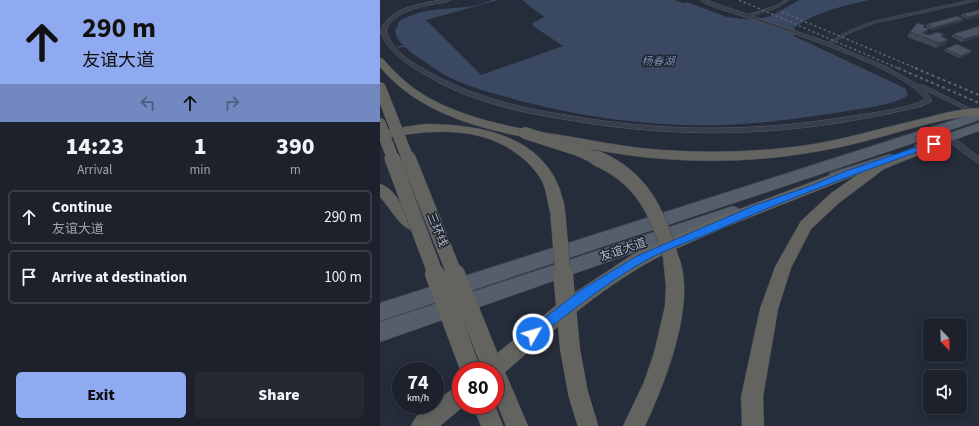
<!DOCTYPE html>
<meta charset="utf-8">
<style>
body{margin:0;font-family:"Source Sans 3","Noto Sans SC",sans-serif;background:#252934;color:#f1f3f6;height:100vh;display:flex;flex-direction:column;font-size:15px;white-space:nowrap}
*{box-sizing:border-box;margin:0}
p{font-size:13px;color:#a0a3a9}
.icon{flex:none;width:22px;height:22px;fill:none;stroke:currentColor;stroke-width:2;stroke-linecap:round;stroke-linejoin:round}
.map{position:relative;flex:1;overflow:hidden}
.panel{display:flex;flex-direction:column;background:#1c212c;width:380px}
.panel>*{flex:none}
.top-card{background:#8faaf0;color:#111;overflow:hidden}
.needle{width:26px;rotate:157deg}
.fabs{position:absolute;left:543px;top:318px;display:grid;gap:8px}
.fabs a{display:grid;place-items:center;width:44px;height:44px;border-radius:6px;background:#1c212c;box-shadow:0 2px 10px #0003,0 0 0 1px #3a3e48;font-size:20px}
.speed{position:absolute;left:12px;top:362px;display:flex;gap:8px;font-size:20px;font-weight:700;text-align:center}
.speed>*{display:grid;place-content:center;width:52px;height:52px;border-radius:50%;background:#1c212c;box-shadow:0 2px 10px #0003,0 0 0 1px #3a3e48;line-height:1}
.speed small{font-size:10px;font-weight:400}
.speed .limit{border:6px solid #d22;background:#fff;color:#111}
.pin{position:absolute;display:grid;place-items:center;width:34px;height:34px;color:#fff;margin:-17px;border-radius:8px;box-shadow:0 2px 6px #0006}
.me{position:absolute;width:44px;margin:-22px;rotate:52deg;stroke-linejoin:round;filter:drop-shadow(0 0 3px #0008)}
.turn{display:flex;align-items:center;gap:14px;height:84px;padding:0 16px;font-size:18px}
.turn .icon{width:52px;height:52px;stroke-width:2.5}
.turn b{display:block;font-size:28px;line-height:34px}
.lanes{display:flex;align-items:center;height:38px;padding:0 16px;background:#0003;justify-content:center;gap:20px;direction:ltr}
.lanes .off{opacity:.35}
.eta{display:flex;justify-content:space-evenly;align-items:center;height:68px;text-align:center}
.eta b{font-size:24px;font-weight:800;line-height:28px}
.action{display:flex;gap:8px;margin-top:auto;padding:8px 16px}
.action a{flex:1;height:46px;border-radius:6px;background:#8faaf0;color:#111;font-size:16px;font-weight:800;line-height:46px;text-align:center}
.action a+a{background:#252934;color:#f1f3f6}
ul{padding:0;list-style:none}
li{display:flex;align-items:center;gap:12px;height:54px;margin:0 8px 6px;padding:0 8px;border:2px solid #3a3e48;border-radius:6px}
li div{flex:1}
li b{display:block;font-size:15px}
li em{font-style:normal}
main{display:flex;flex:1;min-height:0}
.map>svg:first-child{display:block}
</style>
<main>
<section class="panel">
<div class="top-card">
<div class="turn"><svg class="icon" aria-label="ahead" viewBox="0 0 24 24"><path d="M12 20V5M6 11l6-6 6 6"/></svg><div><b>290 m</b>友谊大道</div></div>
<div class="lanes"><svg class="icon off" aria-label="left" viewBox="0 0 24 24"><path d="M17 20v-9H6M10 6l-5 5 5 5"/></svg><svg class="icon" aria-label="ahead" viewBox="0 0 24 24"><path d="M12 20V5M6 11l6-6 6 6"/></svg><svg class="icon off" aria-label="right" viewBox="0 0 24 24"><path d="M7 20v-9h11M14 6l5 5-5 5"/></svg></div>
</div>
<div class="eta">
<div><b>14:23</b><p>Arrival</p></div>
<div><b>1</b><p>min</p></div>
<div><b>390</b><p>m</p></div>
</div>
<ul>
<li><svg class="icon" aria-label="ahead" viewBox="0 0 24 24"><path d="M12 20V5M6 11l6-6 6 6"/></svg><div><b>Continue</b><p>友谊大道</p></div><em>290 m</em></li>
<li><svg class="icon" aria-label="arrive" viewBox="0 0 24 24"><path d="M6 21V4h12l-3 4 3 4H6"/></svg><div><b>Arrive at destination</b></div><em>100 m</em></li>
</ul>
<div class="action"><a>Exit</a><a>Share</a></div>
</section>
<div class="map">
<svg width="599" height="426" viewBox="0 0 599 426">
<rect width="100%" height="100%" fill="#252c3a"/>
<!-- water -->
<path fill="#3b4862" d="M112 0H118L46 20 101 75 183 46 153 26V23L164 17 142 0H295L303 3 307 2 347 17 372 20 391 16 419 0H489C464 6 435 12 414 28L416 33 414 36 516 84 526 89 528 95C517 105 477 109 461 112 429 117 395 122 362 124 284 129 198 118 123 96 105 91 86 86 69 77 60 73 52 67 44 61 33 54 15 43 15 29L18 26V22C50 2 81 14 112 0Z"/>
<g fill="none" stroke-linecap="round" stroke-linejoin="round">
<!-- stream -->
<polyline stroke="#3b4862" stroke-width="1.5" points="18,47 24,46"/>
<defs>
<g id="service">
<polyline points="368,16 398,6 407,0"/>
<polyline points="448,44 471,31 495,22 596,0"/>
</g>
<g id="minor">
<path d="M60 0H71C66 3 59 3 53 4 36 8 12 13 6 31 14 54 36 65 56 76 99 98 144 109 192 116 283 132 374 132 466 117 490 113 522 110 545 100 528 69 400 29 362 16 349 11 331 8 320 0H326L450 43 507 67 538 85H543L597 112 596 113H592L545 90 552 101 542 106C421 136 311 141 188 120 143 113 98 103 58 82 35 69 10 57 0 31 9 8 39 4 60 0Z"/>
<polygon points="566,136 572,136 599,157 599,164 566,140"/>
</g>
<g id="primary">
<polygon points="599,112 599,120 543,140 0,321 0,303"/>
<polygon points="599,123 599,131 540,152 535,151 534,148 535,145"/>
<polygon points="510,154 515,156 517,159 515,162 455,182 450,181 448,177 450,173"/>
<polygon points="353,206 358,208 360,212 358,216 0,342 0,322"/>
</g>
<g id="trunk">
<path d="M0 58 3 59C17 75 32 89 51 99 92 121 140 129 186 136 211 140 235 145 260 148 318 154 377 153 434 144 470 138 505 127 541 119 560 114 579 109 599 108V116C574 116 549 124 525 130 495 139 465 147 434 152 377 162 319 163 262 157 237 154 212 149 187 145 121 133 46 122 0 67Z"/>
<path d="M45 124C96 124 160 134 180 190 182 198 188 211 183 219L178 221 173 219C167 208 168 193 162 181 157 172 149 163 140 156 100 124 47 130 0 139V131Z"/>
<polygon points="554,140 558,141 560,144 558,147 504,169 460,202 431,229 411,268 398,309 383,397 384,426 362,426 361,397 380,309 395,267 421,221 450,194 494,163"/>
<path d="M469 168 474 170 476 173 474 176 343 228 291 251 297 253C319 299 285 383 265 426H243L264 382 274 353 285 306 286 286 283 258 284 254C225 284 175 329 125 372L148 426H126L115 399V371H101L104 364 179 303 255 253 333 219Z"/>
<path d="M0 184C14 188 18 202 28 211 33 217 41 219 45 226L42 230C24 237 11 208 0 197Z"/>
<path d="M81 384V405H85L60 426H31C34 418 45 405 55 405V402L74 388Z"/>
<polygon points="93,405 115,405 123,426 101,426"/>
</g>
</defs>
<!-- service casing -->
<use href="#service" stroke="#565c69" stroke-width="3"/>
<!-- minor casing -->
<use href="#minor" stroke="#565c69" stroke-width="1"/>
<!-- primary casing -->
<use href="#primary" stroke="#414754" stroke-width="1"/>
<!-- trunk casing -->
<use href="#trunk" stroke="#434956" stroke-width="1"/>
<!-- service -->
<use href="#service" stroke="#383e4b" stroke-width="2.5"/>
<!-- minor -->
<use href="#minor" fill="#383e4b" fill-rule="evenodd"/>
<!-- primary -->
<use href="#primary" fill="#565d6b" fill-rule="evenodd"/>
<!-- trunk -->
<use href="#trunk" fill="#636360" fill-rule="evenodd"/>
<!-- rail-far1 -->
<g stroke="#5d6374" stroke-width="1.5" stroke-dasharray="2.5 2.5" stroke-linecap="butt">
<polyline points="359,0 520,69"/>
<polyline points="402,12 538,69"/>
</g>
<!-- rail -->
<g stroke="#5d6374" stroke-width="2" stroke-dasharray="3 3" stroke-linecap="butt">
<polyline points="518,68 599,103"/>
<polyline points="535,68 599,95"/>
</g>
<defs>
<g id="trunk-bridge-far2">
<polyline points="0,88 28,159"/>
<polyline points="0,124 13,159"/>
<polyline points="145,133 198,150 218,159"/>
</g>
<g id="trunk-bridge-far1">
<polyline points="12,158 56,275"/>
<polyline points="28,158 75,275"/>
<path d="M216 158C262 177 278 213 291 258"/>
<polyline points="178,215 183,275"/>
</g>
<g id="trunk-bridge">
<polyline points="55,274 91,371"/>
<polyline points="75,274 114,371"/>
<polyline points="183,274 190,349 198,393 208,426"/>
</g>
</defs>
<!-- trunk-bridge-far2 casing -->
<use href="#trunk-bridge-far2" stroke="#434956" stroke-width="12" stroke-linecap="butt"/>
<!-- trunk-bridge-far1 casing -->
<use href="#trunk-bridge-far1" stroke="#434956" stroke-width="16" stroke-linecap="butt"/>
<!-- trunk-bridge casing -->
<use href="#trunk-bridge" stroke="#434956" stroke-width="20" stroke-linecap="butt"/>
<!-- trunk-bridge-far2 -->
<use href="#trunk-bridge-far2" stroke="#636360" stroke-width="12"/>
<!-- trunk-bridge-far1 -->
<use href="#trunk-bridge-far1" stroke="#636360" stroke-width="15"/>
<!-- trunk-bridge -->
<use href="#trunk-bridge" stroke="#636360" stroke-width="20"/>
</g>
<!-- wall -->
<g fill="#404755">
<polygon points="599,10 599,17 587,19 581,16 582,14"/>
<polygon points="583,22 552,30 545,27 547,24"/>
<polygon points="599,26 599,37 582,42 572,37 573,34"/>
<polygon points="543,27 549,29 546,34 562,37 568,40 565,45 556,48 527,37 530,32"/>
<polygon points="565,49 592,51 590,54 579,58 564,51"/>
</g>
<!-- shaded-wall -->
<g fill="#343945">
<polygon points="599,14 599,17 587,19 589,17"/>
<polygon points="584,19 583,22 552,30 553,28"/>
<polygon points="549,29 546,34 542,33"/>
<polygon points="599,35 599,37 582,42 584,39"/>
<polygon points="568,40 565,45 556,48 559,43"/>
<polygon points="592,51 590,54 579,58 581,56"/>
</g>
<!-- building -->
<g fill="#4b5263" stroke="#343945">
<polygon points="599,10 599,14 589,17 582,14"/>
<polygon points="577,16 584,19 553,28 547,24"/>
<polygon points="537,23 545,25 543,27 549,29 542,33 550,35 556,32 564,34 561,36 568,40 559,43 530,32"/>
<polygon points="599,26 599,35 584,39 573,34"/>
<polygon points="577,44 592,51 581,56 565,49"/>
</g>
<!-- route -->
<path fill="#1a73e8" stroke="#114b97" d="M554 141 557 142V145C480 172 404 200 330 233 308 242 284 250 263 262 225 284 191 311 157 338L153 340 149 338 147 334 149 330 201 290 257 256 373 206 430 186 466 171Z"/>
<g text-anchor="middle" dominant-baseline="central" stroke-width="3" stroke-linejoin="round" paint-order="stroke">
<!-- far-water labels -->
<g font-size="11" font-style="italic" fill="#7d8dac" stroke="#1d2330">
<text x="278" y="61">杨春湖</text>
</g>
<!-- street labels -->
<g font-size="12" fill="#b4b9c6" stroke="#1d2330">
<text transform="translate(57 230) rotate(68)">三环线</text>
<text transform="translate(243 250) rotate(-19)">友谊大道</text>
</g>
</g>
</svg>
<div class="fabs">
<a><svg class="needle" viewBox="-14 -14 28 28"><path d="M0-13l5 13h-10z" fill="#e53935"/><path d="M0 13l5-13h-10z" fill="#a0a3a9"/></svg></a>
<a><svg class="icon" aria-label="sound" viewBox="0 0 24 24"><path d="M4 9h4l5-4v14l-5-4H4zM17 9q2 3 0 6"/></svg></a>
</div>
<div class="speed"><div>74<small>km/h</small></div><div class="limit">80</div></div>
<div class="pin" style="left:554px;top:144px;background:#d93025"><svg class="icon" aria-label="arrive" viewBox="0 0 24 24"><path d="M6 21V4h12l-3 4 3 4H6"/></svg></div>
<svg class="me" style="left:153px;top:334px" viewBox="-20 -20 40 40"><circle r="17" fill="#1a73e8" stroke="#fff" stroke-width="3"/><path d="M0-11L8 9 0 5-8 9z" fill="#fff"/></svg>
</div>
</main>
